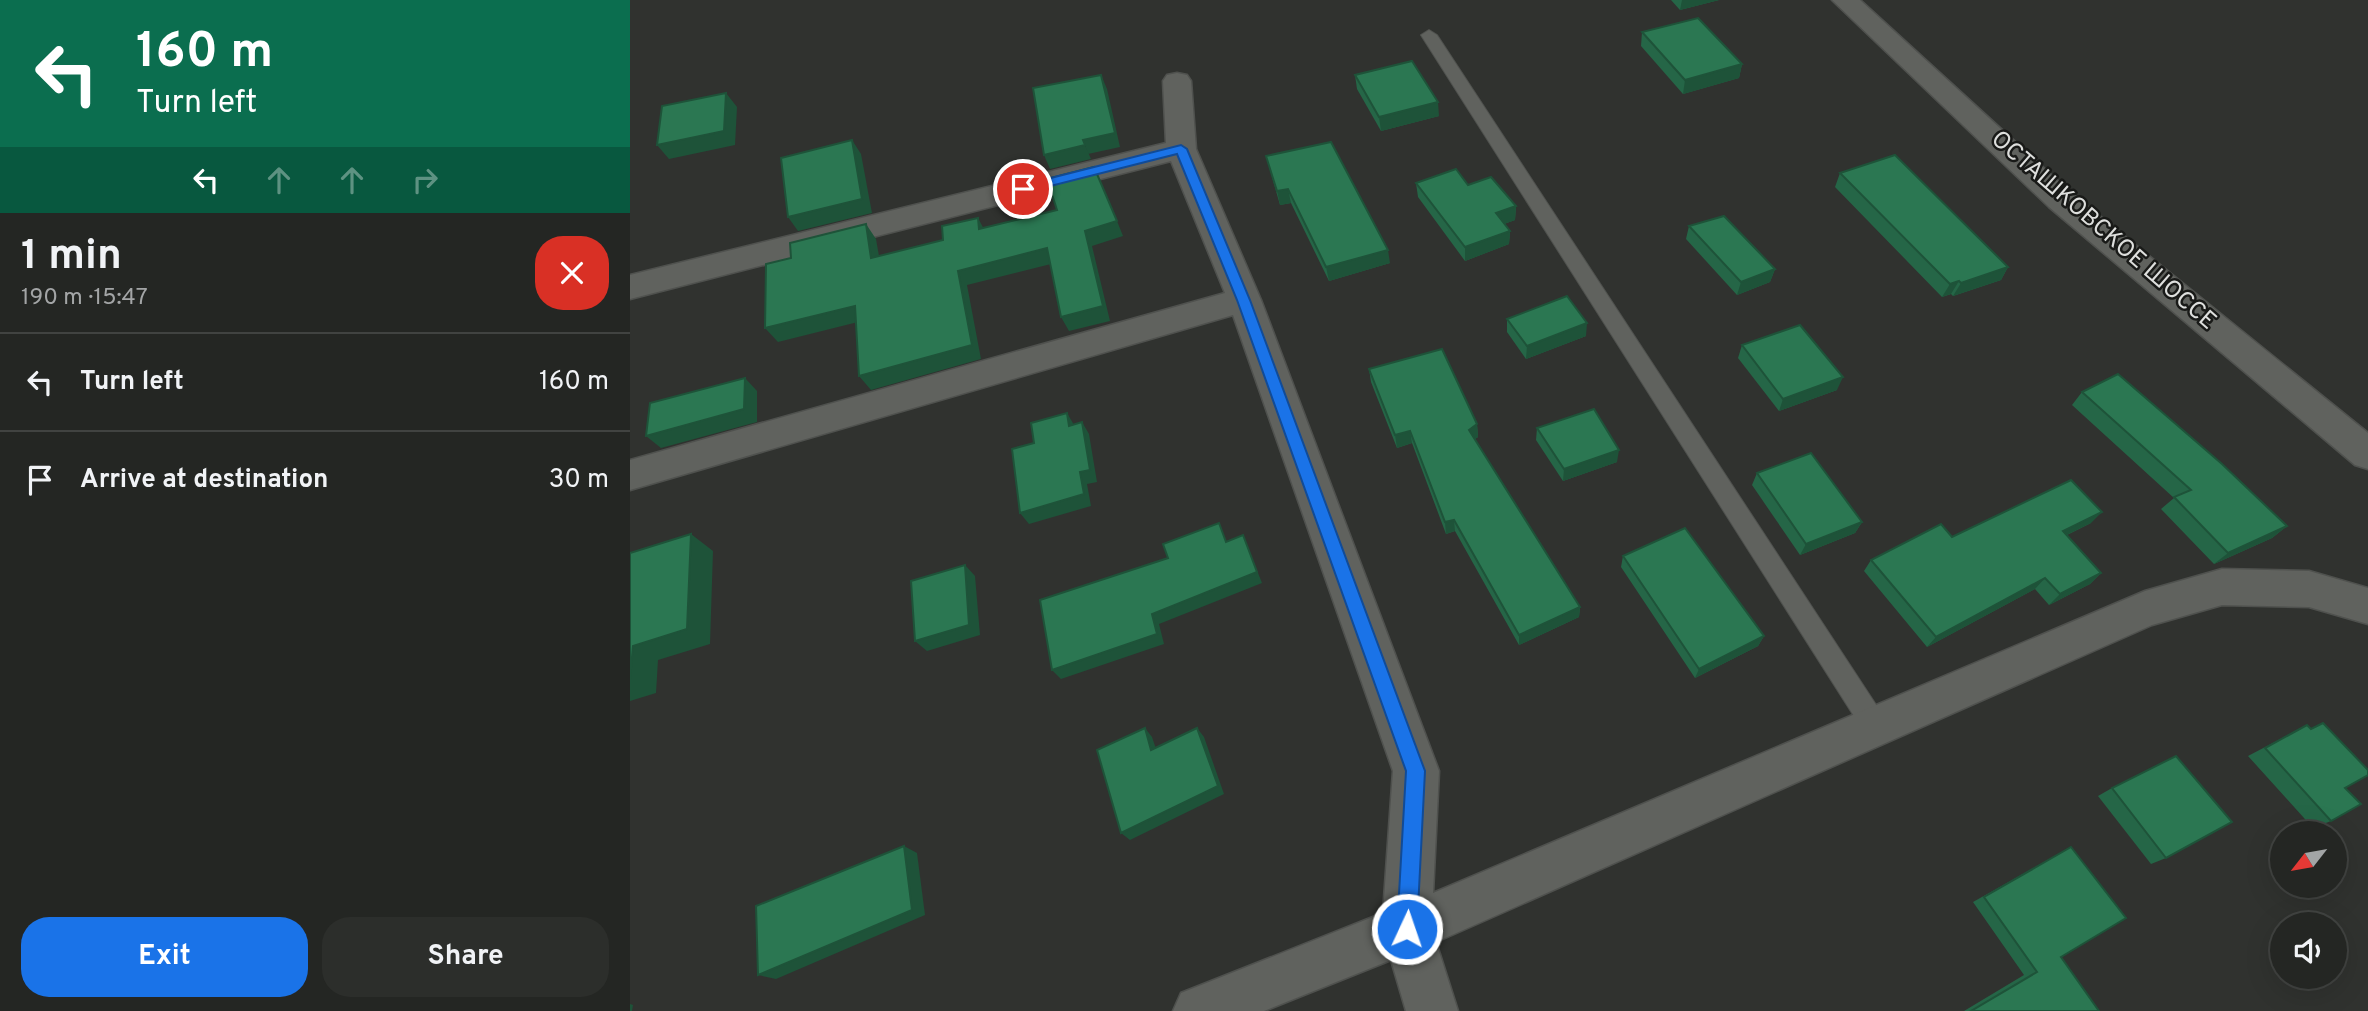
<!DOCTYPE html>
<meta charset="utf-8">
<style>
body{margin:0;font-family:Overpass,sans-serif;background:#2c2e2b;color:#f1f3f6;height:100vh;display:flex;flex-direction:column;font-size:26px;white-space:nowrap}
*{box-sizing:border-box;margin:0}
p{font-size:23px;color:#a3a5a6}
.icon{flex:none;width:38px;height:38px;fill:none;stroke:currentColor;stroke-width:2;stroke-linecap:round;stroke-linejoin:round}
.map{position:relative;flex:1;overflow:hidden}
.details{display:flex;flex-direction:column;background:#242623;width:630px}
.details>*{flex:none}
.top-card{background:#0b6e4f;color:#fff;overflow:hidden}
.needle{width:46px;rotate:239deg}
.tools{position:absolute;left:1640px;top:821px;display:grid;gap:14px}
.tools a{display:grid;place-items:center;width:77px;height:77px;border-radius:50%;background:#242623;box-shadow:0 7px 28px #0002,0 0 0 2px #414341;font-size:35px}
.pin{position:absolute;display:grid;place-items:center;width:60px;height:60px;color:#fff;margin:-30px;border:4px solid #fff;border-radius:50%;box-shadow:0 2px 7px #0007}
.me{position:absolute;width:77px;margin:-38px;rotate:3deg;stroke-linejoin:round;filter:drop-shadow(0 0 5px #0008)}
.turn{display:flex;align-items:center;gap:24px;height:147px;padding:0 21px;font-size:32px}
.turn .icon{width:91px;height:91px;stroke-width:2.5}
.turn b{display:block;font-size:49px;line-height:60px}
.lanes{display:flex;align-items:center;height:66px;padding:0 21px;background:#0003;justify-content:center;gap:35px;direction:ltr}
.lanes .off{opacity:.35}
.round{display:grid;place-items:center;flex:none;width:74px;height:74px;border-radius:28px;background:#2c2e2b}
.summary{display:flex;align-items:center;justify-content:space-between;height:119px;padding:0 21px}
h1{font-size:42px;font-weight:700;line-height:52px}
.action{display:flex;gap:14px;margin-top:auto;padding:14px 21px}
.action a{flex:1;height:80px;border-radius:28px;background:#1a73e8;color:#fff;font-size:28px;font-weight:700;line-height:80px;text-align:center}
.action a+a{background:#2c2e2b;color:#f1f3f6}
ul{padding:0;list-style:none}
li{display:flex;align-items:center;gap:21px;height:98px;padding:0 21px;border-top:2px solid #414341}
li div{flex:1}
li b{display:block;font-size:26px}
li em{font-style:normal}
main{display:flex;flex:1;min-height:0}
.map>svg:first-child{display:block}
</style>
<main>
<section class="details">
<div class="top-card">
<div class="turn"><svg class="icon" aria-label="left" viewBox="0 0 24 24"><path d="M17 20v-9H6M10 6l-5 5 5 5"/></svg><div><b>160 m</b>Turn left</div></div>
<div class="lanes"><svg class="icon" aria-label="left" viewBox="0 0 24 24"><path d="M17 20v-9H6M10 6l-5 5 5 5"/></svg><svg class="icon off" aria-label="ahead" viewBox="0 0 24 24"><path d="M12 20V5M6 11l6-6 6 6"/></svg><svg class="icon off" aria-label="ahead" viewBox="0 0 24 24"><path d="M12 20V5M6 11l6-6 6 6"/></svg><svg class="icon off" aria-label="right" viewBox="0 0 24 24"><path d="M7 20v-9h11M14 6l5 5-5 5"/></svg></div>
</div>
<div class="summary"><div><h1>1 min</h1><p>190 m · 15:47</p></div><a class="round" style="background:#d93025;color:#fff"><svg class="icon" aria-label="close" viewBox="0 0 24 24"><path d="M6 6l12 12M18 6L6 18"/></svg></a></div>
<ul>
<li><svg class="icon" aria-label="left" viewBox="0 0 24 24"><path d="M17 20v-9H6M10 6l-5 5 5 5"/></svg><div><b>Turn left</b></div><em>160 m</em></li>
<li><svg class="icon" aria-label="arrive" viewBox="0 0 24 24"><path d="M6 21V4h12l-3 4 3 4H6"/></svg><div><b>Arrive at destination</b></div><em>30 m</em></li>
</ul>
<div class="action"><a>Exit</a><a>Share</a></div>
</section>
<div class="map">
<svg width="1738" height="1011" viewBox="0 0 1738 1011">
<rect width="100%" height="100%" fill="#30322f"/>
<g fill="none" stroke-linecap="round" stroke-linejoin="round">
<defs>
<polygon id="service" points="799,30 807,35 1254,717 1258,726 1254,735 1245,739 1236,735 791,35"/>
<polygon id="minor" points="547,73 557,75 561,81 566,149 631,300 809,771 803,893 1515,591 1592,569 1679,571 1738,588 1738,624 1679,607 1592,605 1522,625 806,942 828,1011 776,1011 761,960 634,1011 543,1011 551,993 753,913 763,771 603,315 0,490 0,460 595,293 541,161 0,299 0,275 536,143 533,81 537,75"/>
<polygon id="tertiary" points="1202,0 1230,0 1441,193 1738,433 1738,469 1725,465 1419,207"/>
</defs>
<!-- service casing -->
<use href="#service" stroke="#4f514e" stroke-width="2"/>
<!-- minor casing -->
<use href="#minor" stroke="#4f514e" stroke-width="3"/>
<!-- tertiary casing -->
<use href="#tertiary" stroke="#4f514e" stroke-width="3"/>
<!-- service -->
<use href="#service" fill="#60625e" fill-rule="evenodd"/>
<!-- minor -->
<use href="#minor" fill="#60625e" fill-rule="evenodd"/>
<!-- tertiary -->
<use href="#tertiary" fill="#60625e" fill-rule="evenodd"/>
</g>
<!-- wall -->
<g fill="#256647">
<polygon points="1041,0 1089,0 1050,10"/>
<polygon points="1012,32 1112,64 1109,78 1053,94 1011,46"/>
<polygon points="725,75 809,116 751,131 727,89"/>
<polygon points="636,156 760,263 699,281 661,203 650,205"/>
<polygon points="1210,173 1378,267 1371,280 1323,296 1321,294 1312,297 1205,187"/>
<polygon points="786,183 886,206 885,220 874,224 880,231 879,244 835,261 788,197"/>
<polygon points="1059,226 1145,269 1140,282 1107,295 1056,239"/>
<polygon points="877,319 956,336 896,359 877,332"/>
<polygon points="1112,345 1207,390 1149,411 1108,358"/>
<polygon points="739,369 847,424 848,437 845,439 950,607 949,617 889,645 825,531 816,534 782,443 767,448 741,382"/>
<polygon points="1452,392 1657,526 1642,538 1584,564 1531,509 1544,498 1442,405"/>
<polygon points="907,428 987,462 933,481 906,440"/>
<polygon points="1127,473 1232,522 1225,533 1170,555 1122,485"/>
<polygon points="1461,523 1437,535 1471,573 1460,584 1419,605 1405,589 1297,647 1234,571 1241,560 1322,537"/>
<polygon points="993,556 1134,636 1128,646 1065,678 991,567"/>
<polygon points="1693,723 1715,788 1701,821 1683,828 1618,756 1677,725 1681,729"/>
<polygon points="1482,788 1536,858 1521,864 1468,796"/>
<polygon points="1441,847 1431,957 1469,1011 1334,1011 1394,975 1343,902"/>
</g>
<!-- shaded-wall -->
<g fill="#1e5339">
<polygon points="1052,0 1089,0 1050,10"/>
<polygon points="1112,64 1109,78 1053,94 1055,80"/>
<polygon points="471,75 477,89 490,147 458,154 453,140"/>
<polygon points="96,93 107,107 105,145 39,159 27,145"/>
<polygon points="808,102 809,116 751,131 749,117"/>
<polygon points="222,140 231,154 242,213 168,231 158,217"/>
<polygon points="455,145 461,159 420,169 414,155"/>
<polygon points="658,189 661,203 650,205 647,191"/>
<polygon points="886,206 885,220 866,227 866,213"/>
<polygon points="348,218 356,233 349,229"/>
<polygon points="487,221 493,236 462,246 480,321 439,331 431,317 455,231"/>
<polygon points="236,224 246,239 252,273 241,258"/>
<polygon points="880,231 879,244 835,261 835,247"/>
<polygon points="417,248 425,263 337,285 351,359 241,390 229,376 328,271"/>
<polygon points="758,250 760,263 699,281 696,267"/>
<polygon points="1378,267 1371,280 1323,296 1331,283"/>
<polygon points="1145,269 1140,282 1107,295 1111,282"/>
<polygon points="1329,281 1321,294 1312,297 1320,284"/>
<polygon points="225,306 236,320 148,342 135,328"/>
<polygon points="957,323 956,336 896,359 897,346"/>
<polygon points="1213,377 1207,390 1149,411 1153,399"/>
<polygon points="115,378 127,391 127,422 31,448 16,436"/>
<polygon points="437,413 444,425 439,426"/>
<polygon points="452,422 459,434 467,482 457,484 461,506 399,524 390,513 450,472"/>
<polygon points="847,424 848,437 840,442 839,430"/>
<polygon points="780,431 782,443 767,448 765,435"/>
<polygon points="989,450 987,462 933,481 934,469"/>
<polygon points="1472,512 1461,523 1422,542 1433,531"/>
<polygon points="824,520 825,531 816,534 815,522"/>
<polygon points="1232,522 1225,533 1170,555 1176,544"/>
<polygon points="1657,526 1642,538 1584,564 1598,553"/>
<polygon points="61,534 83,551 80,644 28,660 26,693 0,701 0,680 3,646"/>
<polygon points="613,535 632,583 529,624 534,644 431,679 422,670 522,614"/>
<polygon points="335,565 345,576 350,635 297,651 285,641"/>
<polygon points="1471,573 1460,584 1419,605 1430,594"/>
<polygon points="1415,578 1405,589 1297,647 1306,637"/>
<polygon points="950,607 949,617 889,645 889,635"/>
<polygon points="1134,636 1128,646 1065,678 1069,669"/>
<polygon points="515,728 522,737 529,758 521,750"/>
<polygon points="567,728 574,737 594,794 500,840 491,833"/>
<polygon points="274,846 287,853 295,915 146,979 128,975"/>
<polygon points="0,1004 3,1005 2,1011 0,1011"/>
</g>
<!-- building -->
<g fill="#2b7752" stroke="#1e5339" stroke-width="2">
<polygon points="1068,18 1112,64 1055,80 1012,32"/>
<polygon points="782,61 808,102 749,117 725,75"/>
<polygon points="471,75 485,133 453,140 455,145 414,155 403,88"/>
<polygon points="96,93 94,131 27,145 32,106"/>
<polygon points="222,140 232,199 158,217 151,158"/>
<polygon points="701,142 758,250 696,267 658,189 647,191 636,156"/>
<polygon points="1265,155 1378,267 1331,283 1329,281 1320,284 1210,173"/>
<polygon points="464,167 487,221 455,231 473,306 431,317 417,248 328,271 342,345 229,376 225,306 135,328 136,264 161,258 160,243 236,224 241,258 313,240 312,226 348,218 349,229 427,210 417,179"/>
<polygon points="826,169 838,185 861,177 886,206 866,213 880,231 835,247 786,183"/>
<polygon points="1094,216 1145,269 1111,282 1059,226"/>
<polygon points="937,296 957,323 897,346 877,319"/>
<polygon points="1170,325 1213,377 1153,399 1112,345"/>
<polygon points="812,349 847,424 839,430 950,607 889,635 824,520 815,522 780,431 765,435 739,369"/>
<polygon points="1488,374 1592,464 1657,526 1598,553 1544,497 1561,490 1452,392"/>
<polygon points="115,378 114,409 16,436 20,403"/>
<polygon points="964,409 989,450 934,469 907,428"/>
<polygon points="437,413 439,426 452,422 460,470 450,472 454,494 390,513 382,449 404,443 401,423"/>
<polygon points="1181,453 1232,522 1176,544 1127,473"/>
<polygon points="1441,480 1472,512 1433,531 1471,573 1430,594 1415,578 1306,637 1241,560 1311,524 1322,537"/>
<polygon points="589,523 596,542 613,535 627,572 522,614 527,634 422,670 410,600 538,558 533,544"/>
<polygon points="1055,528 1134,636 1069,669 993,556"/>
<polygon points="61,534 57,629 3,646 0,680 0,553"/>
<polygon points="335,565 339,625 285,641 281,581"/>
<polygon points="1693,723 1738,770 1738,775 1715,788 1731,804 1701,821 1635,748 1677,725 1681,729"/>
<polygon points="515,728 521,750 567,728 588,786 491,833 467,750"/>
<polygon points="1546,756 1602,822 1536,858 1482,788"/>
<polygon points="274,846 282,910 128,975 126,906"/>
<polygon points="1441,847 1496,918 1431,957 1469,1011 1341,1011 1407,972 1354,897"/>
</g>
<!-- route -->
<polygon fill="#1a73e8" stroke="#114b97" stroke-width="2" points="551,145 557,149 620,300 795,771 787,929 784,936 777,939 770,936 767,929 776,771 607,300 547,154 393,193 387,189 393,185"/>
<g text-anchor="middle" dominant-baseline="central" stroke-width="5" stroke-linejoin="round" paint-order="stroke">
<!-- street labels -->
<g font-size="24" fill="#dedfdd" stroke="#191a18">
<text transform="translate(1473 231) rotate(41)">ОСТАШКОВСКОЕ ШОССЕ</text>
</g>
</g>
</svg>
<div class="tools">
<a><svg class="needle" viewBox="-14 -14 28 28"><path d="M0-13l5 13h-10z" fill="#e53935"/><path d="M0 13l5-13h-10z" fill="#a3a5a6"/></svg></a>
<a><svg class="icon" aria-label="sound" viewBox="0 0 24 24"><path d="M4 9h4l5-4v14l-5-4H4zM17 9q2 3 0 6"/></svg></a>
</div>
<div class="pin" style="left:393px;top:189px;background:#d93025"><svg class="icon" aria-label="arrive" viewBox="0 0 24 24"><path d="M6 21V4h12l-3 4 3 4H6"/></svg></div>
<svg class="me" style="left:777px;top:929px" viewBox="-20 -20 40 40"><circle r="17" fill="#1a73e8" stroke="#fff" stroke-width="3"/><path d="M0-11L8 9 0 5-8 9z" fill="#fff"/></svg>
</div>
</main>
